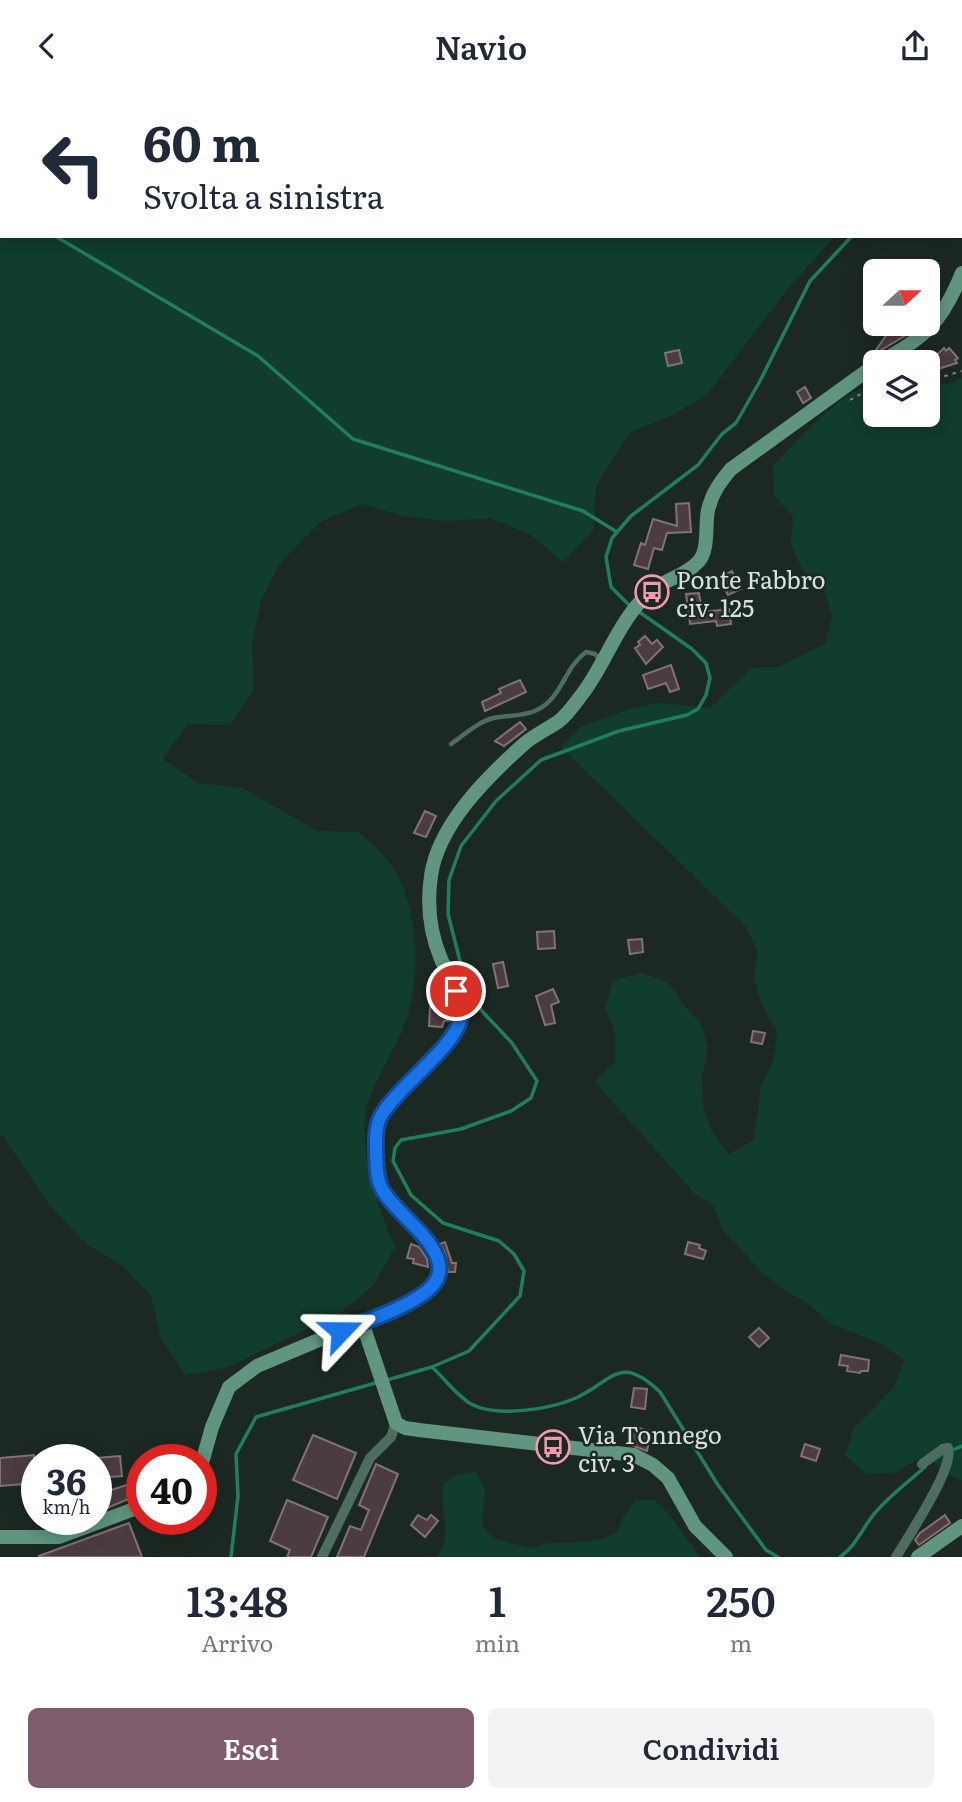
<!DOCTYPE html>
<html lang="it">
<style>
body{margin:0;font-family:Literata,serif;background:#f2f2f3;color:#1f2937;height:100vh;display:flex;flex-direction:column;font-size:26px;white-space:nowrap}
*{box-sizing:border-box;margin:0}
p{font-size:23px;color:#747a83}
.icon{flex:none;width:38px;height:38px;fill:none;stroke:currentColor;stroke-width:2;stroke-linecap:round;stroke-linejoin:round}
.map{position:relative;height:1466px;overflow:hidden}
.sheet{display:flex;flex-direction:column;background:#fff;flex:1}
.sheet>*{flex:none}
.hud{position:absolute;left:0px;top:0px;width:962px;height:147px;box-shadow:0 4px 18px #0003;background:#fff;color:#1f2937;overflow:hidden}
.needle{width:46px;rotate:69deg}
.buttons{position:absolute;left:863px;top:168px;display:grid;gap:14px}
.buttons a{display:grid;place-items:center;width:77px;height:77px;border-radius:10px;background:#fff;box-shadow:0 4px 18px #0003;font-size:35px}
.speed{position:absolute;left:21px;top:1353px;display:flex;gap:14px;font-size:35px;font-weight:700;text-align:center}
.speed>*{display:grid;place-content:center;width:91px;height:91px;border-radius:50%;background:#fff;box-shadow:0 4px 18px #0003;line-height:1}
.speed small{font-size:18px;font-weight:400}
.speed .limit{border:10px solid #d22;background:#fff;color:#111}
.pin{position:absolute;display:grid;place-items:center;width:60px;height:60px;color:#fff;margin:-30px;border:4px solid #fff;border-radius:50%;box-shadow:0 2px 7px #0007}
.me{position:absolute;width:77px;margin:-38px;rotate:67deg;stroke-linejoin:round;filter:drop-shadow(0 0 5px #0008)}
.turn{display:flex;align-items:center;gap:24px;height:147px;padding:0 28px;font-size:32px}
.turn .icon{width:91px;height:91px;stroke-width:2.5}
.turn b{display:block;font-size:49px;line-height:60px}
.eta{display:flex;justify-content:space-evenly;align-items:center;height:119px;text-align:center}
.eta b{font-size:42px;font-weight:600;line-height:49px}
.cta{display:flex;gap:14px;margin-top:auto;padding:14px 28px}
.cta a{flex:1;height:80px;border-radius:10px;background:#7e5c6d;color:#fff;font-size:28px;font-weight:600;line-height:80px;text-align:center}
.cta a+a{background:#f2f2f3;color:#1f2937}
header{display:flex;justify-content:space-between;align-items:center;height:91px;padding:0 28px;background:#fff;font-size:32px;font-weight:600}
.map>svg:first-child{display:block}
</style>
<header><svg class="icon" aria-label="back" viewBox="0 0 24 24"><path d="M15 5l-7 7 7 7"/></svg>Navio<svg class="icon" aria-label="share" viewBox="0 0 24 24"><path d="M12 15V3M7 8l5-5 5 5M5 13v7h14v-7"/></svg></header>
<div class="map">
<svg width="962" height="1466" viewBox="0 0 962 1466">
<rect width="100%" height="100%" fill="#1c2923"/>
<!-- green -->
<g fill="#113d2d">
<path d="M0 0H962L961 72V2H2V145H835L786 200 708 303 671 325 630 341 596 395 593 440 563 471 530 443 490 427 447 430 404 425 362 413 320 431 280 472 261 510 252 553 254 598 230 634 188 633 163 668 198 692 243 697 317 740 359 741C369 751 381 760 389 771 422 815 422 897 400 945 392 961 366 1008 365 1022 361 1070 377 1113 395 1156L374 1194 339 1223 228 1276 185 1284 161 1247 151 1205 123 1175 85 1152 50 1115 3 1045H0Z"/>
<path d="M962 287V1389L947 1383 926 1364 894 1382 866 1383 845 1364 854 1337 894 1296 904 1269 882 1253 829 1232 809 1213 784 1199 762 1182 724 1140 713 1114 695 1103 595 991 615 971V943L605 917 613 890 641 882 668 891 683 913 701 932 708 958 702 986 703 1014 712 1041 729 1063 753 1049 758 1022 761 994 774 969 777 939 762 915 754 888 758 861 746 836 561 656 581 636 632 617 659 612 710 617 751 577 779 576 825 553 832 526 824 498 803 480 791 453 793 425 774 404 773 375C792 355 847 293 875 295V324H928V296L952 292Z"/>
<path d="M476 1381 485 1398 482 1435 495 1448 530 1457 548 1452 586 1451 603 1448 618 1440 624 1424 636 1409H654L667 1421 700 1466H437C453 1444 440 1420 443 1393L457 1383Z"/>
</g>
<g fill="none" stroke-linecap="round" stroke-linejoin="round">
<!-- stream -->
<g stroke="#207e5d" stroke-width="3.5">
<polyline points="909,0 910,2"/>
<polyline points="55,145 258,265 353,348 583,420 617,441"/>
<polyline points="631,516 611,496 606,466 612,447 631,425 698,374 722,343 736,332 760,290 810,190 852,145"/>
<path d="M432 1276C444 1287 457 1305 471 1313 497 1327 551 1318 576 1307 613 1290 619 1262 660 1301L718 1394 766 1459 778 1466"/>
<polyline points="387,1289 432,1276 469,1260 520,1205 524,1180 514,1163 499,1150 443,1132 411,1104 393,1070 395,1057 401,1049 461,1038 511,1020 531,1007 537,990 512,952 481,919 460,870 448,823 449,789 461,755 496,710 541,669 619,640 687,624 698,618 706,604 710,587 706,572 692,558 638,520"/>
<polyline points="955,1358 962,1355"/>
<polyline points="231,1466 238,1405 236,1363 256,1326 379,1291"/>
<path d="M840 1466C857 1454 862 1437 875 1422 889 1405 908 1391 925 1376"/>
</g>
</g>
<!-- building -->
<g fill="#4b3c3f" stroke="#827175" stroke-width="2">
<polygon points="898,235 906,244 878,261 876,259 890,239 892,241"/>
<polygon points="944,257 946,260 949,257 958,267 955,269 957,272 938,278 930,270"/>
<polygon points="679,259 682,272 668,275 665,262"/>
<polygon points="805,296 811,307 803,312 797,301"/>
<polygon points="689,412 691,441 667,442 662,459 654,457 648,478 634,474 641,452 645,454 653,428 677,435 676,413"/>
<polygon points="732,480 741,498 728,504 719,487"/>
<polygon points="699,502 702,521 729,518 731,533 717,535 716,530 690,533 686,503"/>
<polygon points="645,545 652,553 657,549 663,556 646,573 635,557 640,554 638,551"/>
<polygon points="671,574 679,598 670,601 666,592 648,598 643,584"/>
<polygon points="520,589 526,601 485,620 482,611 501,602 499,598"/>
<polygon points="520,631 526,638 504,655 495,650"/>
<polygon points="425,720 436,725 426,746 414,742"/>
<polygon points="554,840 555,857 538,858 537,841"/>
<polygon points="642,848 643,861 630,863 628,849"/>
<polygon points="503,871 508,895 498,897 493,873"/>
<polygon points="553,898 559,911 551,914 555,932 545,934 536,905"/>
<polygon points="431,899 444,900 449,910 448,930 444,930 442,936 429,935"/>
<polygon points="753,940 765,942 762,953 751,951"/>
<polygon points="445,1151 452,1172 456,1172 455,1181 448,1181 445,1162 440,1153"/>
<polygon points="688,1151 700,1154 699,1157 706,1160 703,1168 685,1163"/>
<polygon points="411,1153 419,1156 427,1168 428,1176 413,1172 414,1168 407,1167"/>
<polygon points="759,1237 769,1247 759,1256 749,1246"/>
<polygon points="841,1264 869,1269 868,1280 861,1280 860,1282 847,1280 848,1275 839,1274"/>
<polygon points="634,1297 647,1298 645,1318 631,1316"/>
<polygon points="634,1336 651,1340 647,1360 631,1354"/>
<polygon points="313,1344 356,1362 337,1408 293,1389"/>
<polygon points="805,1353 820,1358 816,1370 801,1365"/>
<polygon points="34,1364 36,1392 0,1395 0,1367"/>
<polygon points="120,1365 122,1385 96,1387 96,1367"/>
<polygon points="376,1373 398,1383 364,1466 337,1466 350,1435 361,1439 369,1419 359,1414"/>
<polygon points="142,1389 142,1402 96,1422 96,1404"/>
<polygon points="287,1409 328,1426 311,1466 287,1466 290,1459 270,1450"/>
<polygon points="418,1424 427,1429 431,1424 438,1430 425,1446 411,1434"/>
<polygon points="945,1424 950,1432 919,1454 915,1449 920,1442"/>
<polygon points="129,1432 142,1466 40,1466 39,1465"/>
</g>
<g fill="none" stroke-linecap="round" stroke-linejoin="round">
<!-- path -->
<g stroke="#7f8a85" stroke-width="2" stroke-dasharray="3.5 5" stroke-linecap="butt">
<polyline points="928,290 962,280"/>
<polyline points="850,309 868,299 875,298"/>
</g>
<!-- lane -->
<path stroke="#4d6e5f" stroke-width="4.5" d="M451 653C464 644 478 631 493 627 508 624 523 626 537 619 562 607 564 577 586 561L595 563 600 569"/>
<!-- street -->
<g stroke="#4d6e5f" stroke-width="10">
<polyline points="322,1466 370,1367 391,1346 396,1332"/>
<path d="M896 1466C908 1446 955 1376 948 1357L943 1358 922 1373"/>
</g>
<!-- secondary -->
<g stroke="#60967f" stroke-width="14">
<path d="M880 271C926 246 942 231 962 182"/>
<polyline points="362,1231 396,1332 405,1337 419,1339 634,1364 653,1374 668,1387 695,1435 726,1466"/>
<path d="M201 1375 212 1336 229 1296 257 1275 409 1211C489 1169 383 1128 377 1082 375 1066 373 1044 379 1029 387 1009 422 977 437 961 447 952 458 940 461 927 465 908 448 885 441 868 430 842 427 812 431 785 438 734 487 686 524 653 534 644 548 638 559 630 568 623 576 611 583 602 607 570 619 528 650 501 665 488 686 485 699 470 709 459 705 433 708 419 712 402 720 391 731 378L875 274"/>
<polyline points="0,1446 59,1446 142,1415"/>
<polyline points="918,1466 962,1435"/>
</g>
</g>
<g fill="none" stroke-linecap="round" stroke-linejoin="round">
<defs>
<path id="route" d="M341 1240C367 1229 396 1221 420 1205 475 1170 397 1128 382 1098 376 1087 377 1075 376 1062 376 1050 375 1036 381 1025 398 995 456 956 461 926 463 917 459 909 456 900"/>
</defs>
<!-- route casing -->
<use href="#route" stroke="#114b97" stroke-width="18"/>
<!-- route -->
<use href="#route" stroke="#1a73e8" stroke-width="12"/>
</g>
<!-- icons -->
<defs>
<symbol id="bus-ring" viewBox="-11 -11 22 22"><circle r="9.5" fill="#1c2923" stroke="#f29ab0" stroke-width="1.5"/><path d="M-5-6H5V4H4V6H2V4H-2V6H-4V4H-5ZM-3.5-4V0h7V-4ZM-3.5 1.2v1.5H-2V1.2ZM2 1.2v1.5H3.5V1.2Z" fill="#f29ab0"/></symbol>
</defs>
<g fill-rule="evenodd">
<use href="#bus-ring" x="633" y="482" width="38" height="38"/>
<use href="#bus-ring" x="534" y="1337" width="38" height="38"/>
</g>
<g text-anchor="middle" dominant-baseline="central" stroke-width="5" stroke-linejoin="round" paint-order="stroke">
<!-- poi labels -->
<g font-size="24" fill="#d8e1dd" stroke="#1c2923" text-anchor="start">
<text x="676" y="487">Ponte Fabbro<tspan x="676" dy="28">civ. 125</tspan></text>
<text x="578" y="1342">Via Tonnego<tspan x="578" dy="28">civ. 3</tspan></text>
</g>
</g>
</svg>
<div class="buttons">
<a><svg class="needle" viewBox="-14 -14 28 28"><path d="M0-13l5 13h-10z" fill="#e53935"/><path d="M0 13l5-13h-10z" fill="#747a83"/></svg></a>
<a><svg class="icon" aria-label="layers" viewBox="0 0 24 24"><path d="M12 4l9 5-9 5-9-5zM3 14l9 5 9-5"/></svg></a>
</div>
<div class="speed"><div>36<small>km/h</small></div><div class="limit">40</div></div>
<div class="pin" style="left:456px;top:900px;background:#d93025"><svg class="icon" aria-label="arrive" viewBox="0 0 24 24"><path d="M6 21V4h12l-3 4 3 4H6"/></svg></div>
<svg class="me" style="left:341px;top:1240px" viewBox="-20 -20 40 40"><path d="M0-17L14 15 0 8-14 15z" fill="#1a73e8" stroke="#fff" stroke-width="4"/></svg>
<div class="hud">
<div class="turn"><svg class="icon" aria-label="left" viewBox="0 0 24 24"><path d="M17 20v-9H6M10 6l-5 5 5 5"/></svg><div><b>60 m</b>Svolta a sinistra</div></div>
</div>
</div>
<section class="sheet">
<div class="eta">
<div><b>13:48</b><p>Arrivo</p></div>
<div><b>1</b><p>min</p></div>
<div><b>250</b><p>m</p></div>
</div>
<div class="cta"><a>Esci</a><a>Condividi</a></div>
</section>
